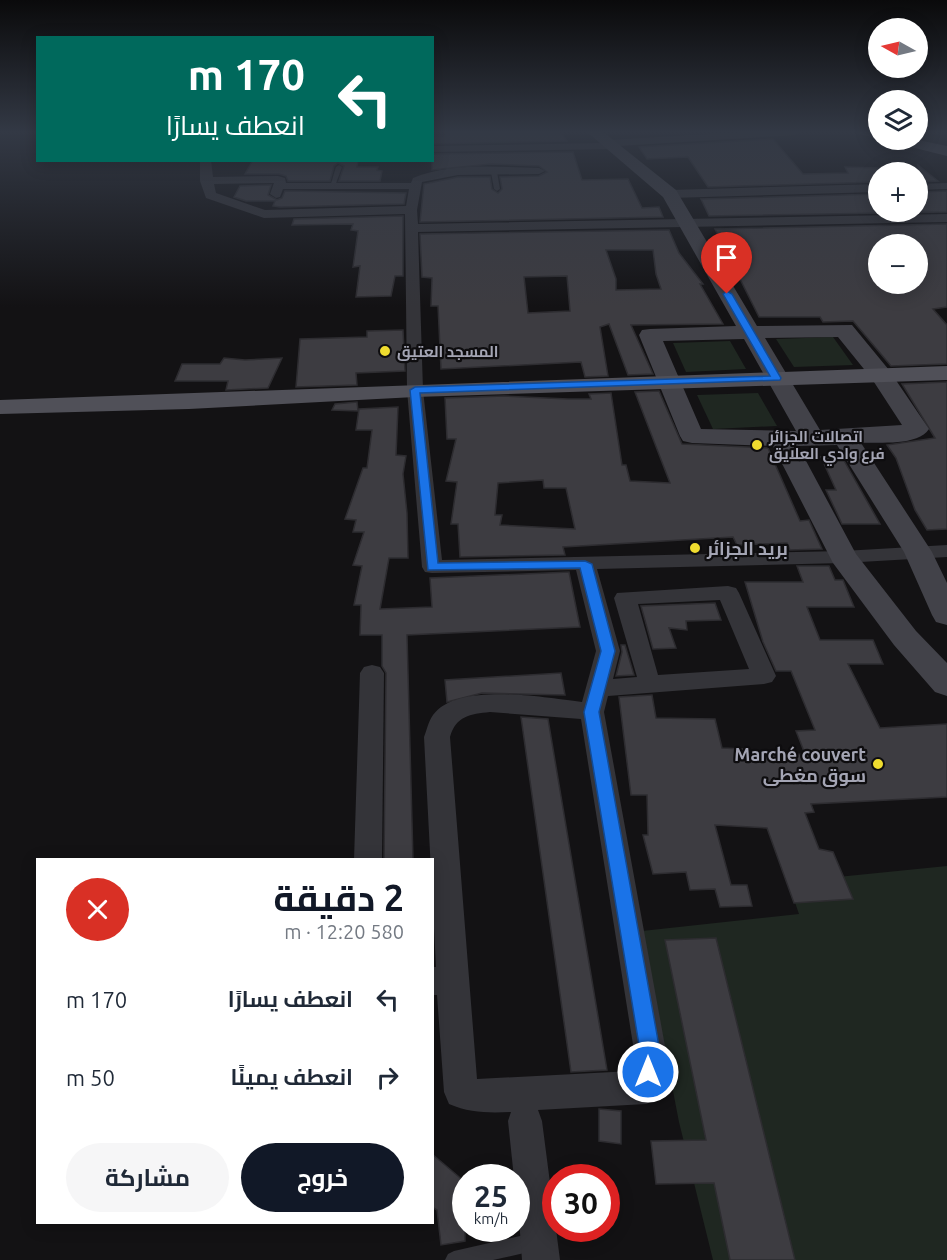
<!DOCTYPE html>
<html lang="ar">
<meta charset="utf-8">
<style>
body{margin:0;font-family:Ubuntu,Cairo,sans-serif;background:#f6f6f7;color:#1f2937;direction:rtl;height:100vh;display:flex;flex-direction:column;font-size:22px;white-space:nowrap}
*{box-sizing:border-box;margin:0}
p{font-size:20px;color:#747a83}
.icon{flex:none;width:33px;height:33px;fill:none;stroke:currentColor;stroke-width:2;stroke-linecap:round;stroke-linejoin:round}
.map{position:relative;flex:1;overflow:hidden;direction:ltr}
.drawer{position:absolute;left:36px;top:858px;width:398px;height:366px;display:flex;flex-direction:column;background:#fff;border-radius:0px;box-shadow:0 3px 15px #0003;direction:rtl}
.drawer>*{flex:none}
.hud{position:absolute;left:36px;top:36px;width:398px;height:126px;border-radius:0px;box-shadow:0 3px 15px #0003;direction:rtl;background:#00695c;color:#fff;overflow:hidden}
.needle{width:39px;rotate:278deg}
.controls{position:absolute;left:868px;top:18px;display:grid;gap:12px}
.controls a{display:grid;place-items:center;width:60px;height:60px;border-radius:50%;background:#fff;box-shadow:0 3px 15px #0003;font-size:30px}
.speed{position:absolute;left:452px;top:1164px;display:flex;gap:12px;font-size:30px;font-weight:700;text-align:center}
.speed>*{display:grid;place-content:center;width:78px;height:78px;border-radius:50%;background:#fff;box-shadow:0 3px 15px #0003;line-height:1}
.speed small{font-size:15px;font-weight:400}
.speed .limit{border:9px solid #d22;background:#fff;color:#111}
.pin{position:absolute;display:grid;place-items:center;width:51px;height:51px;color:#fff;margin:-62px -26px;border-radius:50% 50% 50% 0;rotate:-45deg;box-shadow:0 0 6px #0007}
.pin .icon{rotate:45deg}
.me{position:absolute;width:66px;margin:-33px;rotate:0deg;stroke-linejoin:round;filter:drop-shadow(0 0 4px #0008)}
.turn{display:flex;align-items:center;gap:21px;height:126px;padding:0 30px;font-size:27px}
.turn .icon{width:78px;height:78px;stroke-width:2.5}
.turn b{display:block;font-size:42px;line-height:51px}
.round{display:grid;place-items:center;flex:none;width:63px;height:63px;border-radius:32px;background:#f6f6f7}
.summary{display:flex;align-items:center;justify-content:space-between;height:102px;padding:0 30px}
h1{font-size:36px;font-weight:700;line-height:45px;color:#111827}
.primary-button{display:flex;gap:12px;margin-top:auto;padding:12px 30px}
.primary-button a{flex:1;height:69px;border-radius:36px;background:#111827;color:#fff;font-size:24px;font-weight:700;line-height:69px;text-align:center}
.primary-button a+a{background:#f6f6f7;color:#1f2937}
ul{padding:0;list-style:none}
li{display:flex;align-items:center;gap:18px;height:78px;padding:0 30px}
li div{flex:1}
li b{display:block;font-size:22px}
li em{font-style:normal}
.map>svg:first-child{display:block}
</style>
<div class="map">
<svg width="947" height="1260" viewBox="0 0 947 1260">
<rect width="100%" height="100%" fill="#131214"/>
<!-- green -->
<g fill="#1f2721">
<polygon points="833,337 853,365 794,367 776,339"/>
<polygon points="730,341 746,369 686,372 673,343"/>
<polygon points="758,393 777,426 713,429 697,395"/>
<polygon points="947,866 947,1260 713,1260 679,1122 642,931 799,914 788,882"/>
</g>
<!-- building -->
<g fill="#3d3c41" stroke="#2d2c30" stroke-width="1.5" fill-rule="evenodd">
<polygon points="451,131 560,131 567,141 432,144 432,136 445,136 445,132"/>
<polygon points="773,139 803,174 848,173 845,167 879,168 879,182 708,187 688,157 647,159 639,147"/>
<polygon points="573,152 582,180 628,179 642,208 659,207 663,217 420,222 424,184 458,177 490,177 492,189 498,193 502,189 500,177 539,176 547,172 539,166 491,164 432,170 432,154"/>
<polygon points="253,160 358,160 357,167 378,167 377,170 382,171 380,181 339,181 344,166 338,163 334,166 330,181 288,181 286,176 279,174 245,174"/>
<polygon points="918,165 938,181 918,182"/>
<polygon points="271,185 268,195 277,200 282,198 285,191 406,193 404,204 280,207 273,206 275,201 246,201 234,197 240,186"/>
<polygon points="947,191 947,212 709,216 701,199 879,194 879,212 918,212 918,192"/>
<polygon points="403,216 403,276 395,276 391,296 356,297 360,266 353,267 358,231 351,230 353,224 292,225 294,219"/>
<path d="M947 224V307L933 309 947 325V364L891 366 853 321 823 322 820 317H759L715 229ZM879 244H918V284H879Z"/>
<path d="M669 230 679 253 703 284H700L723 324 631 325 653 374 628 375 609 324 600 327 608 376 585 377 581 362 441 369 438 306H431L432 278 422 277 420 234ZM606 250H653L656 274 661 289 616 290V279ZM567 276 570 311 528 313 524 277Z"/>
<polygon points="403,330 405,371 356,373 357,385 296,387 300,339 367,337 367,331"/>
<polygon points="224,358 245,360 282,358 268,388 226,390 228,381 175,381 182,364 220,364"/>
<polygon points="947,382 947,529 927,530 915,510 896,458 887,445 935,438 902,384"/>
<path d="M659 391 682 444 768 448 800 521 809 520 822 549 790 550 787 543 737 545 733 537 563 547 565 555 460 557 458 524H451L457 482 446 481 456 439H447L445 398 504 396 568 399H591L589 394 611 393 622 465H626L630 481 670 483 635 392ZM543 480 544 488H566L575 529 500 525 502 515H495L498 483Z"/>
<polygon points="357,402 358,411 332,410 335,404"/>
<polygon points="398,407 396,455 406,456 403,474 407,513 408,558 389,558 380,609 432,607 430,578 569,572 580,627 407,635 413,860 384,860 386,673 382,666 382,635 360,635 361,605 354,605 362,566 353,565 364,532 353,532 356,520 345,519 363,468 367,468 372,430 356,430 359,409"/>
<polygon points="821,457 842,457 880,524 842,524 826,490 836,490"/>
<polygon points="797,566 829,566 835,580 843,580 854,607 807,607 820,640 873,640 883,664 848,664 880,728 947,724 947,797 811,804 814,812 805,813 819,849 833,852 853,899 794,903 767,828 715,825 731,885 747,885 752,906 720,907 715,889 690,890 686,872 653,874 643,835 648,835 647,795 631,795 619,697 652,695 656,718 715,719 722,748 744,749 746,757 805,754 796,731 815,730 791,671 776,671 763,642 745,582 803,582"/>
<polygon points="715,603 721,620 686,621 687,630 669,628 676,648 653,649 641,606"/>
<polygon points="621,645 625,645 634,675 616,676 622,652"/>
<polygon points="561,673 565,695 482,693 447,702 445,680"/>
<polygon points="521,717 548,719 607,1070 571,1072"/>
<polygon points="716,938 795,1260 730,1260 714,1183 656,1184 651,1141 706,1140 665,940"/>
<polygon points="599,1109 621,1111 621,1144 599,1141"/>
<polygon points="432,1154 465,1182 465,1241 441,1245 437,1210 432,1207"/>
</g>
<g fill="none" stroke-linecap="round" stroke-linejoin="round">
<!-- lane -->
<g fill="#343439" fill-rule="evenodd">
<polygon points="339,165 342,167 335,186 330,187 336,167"/>
<polygon points="494,170 497,172 500,189 497,191 494,189 491,172"/>
<polygon points="533,1233 539,1236 542,1242 539,1248 533,1251 493,1260 445,1260 448,1254 454,1251"/>
</g>
<!-- street -->
<g fill="#343439" fill-rule="evenodd">
<polygon points="759,131 801,132 796,135 618,146 613,149 432,152 432,146 604,143 609,140"/>
<path d="M200 160H211L213 177 278 176 285 178 286 183H411L413 178C452 162 498 167 539 168L545 171 539 174 458 175 422 182 417 210 418 224 947 214V222L418 232 423 390 442 560 843 551 947 545V557L843 563 597 569 620 651 613 679 637 677 614 598 617 593 728 586 736 588 739 593 776 676 772 682 764 684 608 696 604 712 667 1057 663 1087 658 1099 646 1104 538 1110 542 1121 560 1260H522L516 1178H514L508 1121 511 1112C489 1113 470 1113 449 1104L444 1092 437 995H432V967H436L424 737C427 730 428 722 433 715 458 681 546 698 582 702L596 651 576 570 432 573 425 572 422 567 407 390 405 214 264 218 206 198 200 181ZM274 183 270 194 276 198 280 197 283 189H409L406 206 265 210 216 193 214 184ZM720 600 749 669 658 675 638 604ZM490 712 581 719 635 1057 632 1071 477 1079 450 737C456 716 470 714 490 712Z"/>
<polygon points="947,183 947,189 918,190 918,184"/>
<polygon points="879,184 879,192 670,198 664,194 670,190"/>
<polygon points="372,665 380,667 384,673 382,860 354,860 360,673 364,667"/>
</g>
<!-- secondary -->
<path fill="#424249" fill-rule="evenodd" d="M586 131H602L676 190 757 326 852 325 889 370 929 429C918 446 880 442 861 443L932 552 947 583V625L936 622 932 615 904 552 837 445 798 446 856 554 916 631 947 663V696L935 692 894 645 833 563 773 446 692 443 683 441 680 436 639 335 642 330 650 329 736 326 663 197ZM838 337 872 379 902 425 820 430 765 338ZM744 339 796 431 701 429 663 341Z"/>
<!-- primary -->
<g fill="#505058" fill-rule="evenodd">
<polygon points="857,131 879,131 879,139 860,134"/>
<polygon points="893,140 918,140 947,146 947,156 895,143"/>
<polygon points="947,366 947,380 415,397 189,409 0,414 0,400"/>
</g>
</g>
<!-- sky -->
<linearGradient id="sky" x2="0" y2="1"><stop stop-color="#0a0a0b"/><stop offset="0.43" stop-color="#333945"/><stop offset="1" stop-color="#333945" stop-opacity="0"/></linearGradient>
<rect width="947" height="307" fill="url(#sky)"/>
<!-- route -->
<polygon fill="#1a73e8" stroke="#114b97" stroke-width="1.5" points="727,291 732,294 781,378 780,380 420,393 438,563 585,561 592,564 615,651 599,712 661,1057 656,1079 648,1082 641,1079 638,1072 641,1057 584,712 601,651 580,568 428,570 410,390 415,387 770,376 723,294"/>
<!-- markers -->
<g fill="#efdc2f" stroke="#0e0d0f" stroke-width="2">
<circle cx="385" cy="351" r="6"/>
<circle cx="757" cy="445" r="6"/>
<circle cx="695" cy="548" r="6"/>
<circle cx="878" cy="764" r="6"/>
</g>
<g text-anchor="middle" dominant-baseline="central" stroke-width="4.5" stroke-linejoin="round" paint-order="stroke">
<!-- far-poi labels -->
<g font-size="15" font-weight="bold" fill="#a4a5b4" stroke="#0e0d0f" text-anchor="start">
<text x="397" y="351">المسجد العتيق</text>
<text x="769" y="436">اتصالات الجزائر<tspan x="769" dy="17">فرع وادي العلايق</tspan></text>
</g>
<!-- poi labels -->
<g font-size="18" font-weight="bold" fill="#a4a5b4" stroke="#0e0d0f" text-anchor="start">
<text x="707" y="548">بريد الجزائر</text>
<text x="866" y="754" text-anchor="end">Marché couvert<tspan x="866" dy="21">سوق مغطى</tspan></text>
</g>
</g>
</svg>
<div class="controls">
<a><svg class="needle" viewBox="-14 -14 28 28"><path d="M0-13l5 13h-10z" fill="#e53935"/><path d="M0 13l5-13h-10z" fill="#747a83"/></svg></a>
<a><svg class="icon" aria-label="layers" viewBox="0 0 24 24"><path d="M12 4l9 5-9 5-9-5zM3 14l9 5 9-5"/></svg></a>
<a>+</a>
<a>−</a>
</div>
<div class="speed"><div>25<small>km/h</small></div><div class="limit">30</div></div>
<div class="pin" style="left:727px;top:294px;background:#d93025"><svg class="icon" aria-label="arrive" viewBox="0 0 24 24"><path d="M6 21V4h12l-3 4 3 4H6"/></svg></div>
<svg class="me" style="left:648px;top:1072px" viewBox="-20 -20 40 40"><circle r="17" fill="#1a73e8" stroke="#fff" stroke-width="3"/><path d="M0-11L8 9 0 5-8 9z" fill="#fff"/></svg>
<div class="hud">
<div class="turn"><svg class="icon" aria-label="left" viewBox="0 0 24 24"><path d="M17 20v-9H6M10 6l-5 5 5 5"/></svg><div><b>170 m</b>انعطف يسارًا</div></div>
</div>
<section class="drawer">
<div class="summary"><div><h1>2 دقيقة</h1><p>580 m · 12:20</p></div><a class="round" style="background:#d93025;color:#fff"><svg class="icon" aria-label="close" viewBox="0 0 24 24"><path d="M6 6l12 12M18 6L6 18"/></svg></a></div>
<ul>
<li><svg class="icon" aria-label="left" viewBox="0 0 24 24"><path d="M17 20v-9H6M10 6l-5 5 5 5"/></svg><div><b>انعطف يسارًا</b></div><em>170 m</em></li>
<li><svg class="icon" aria-label="right" viewBox="0 0 24 24"><path d="M7 20v-9h11M14 6l5 5-5 5"/></svg><div><b>انعطف يمينًا</b></div><em>50 m</em></li>
</ul>
<div class="primary-button"><a>خروج</a><a>مشاركة</a></div>
</section>
</div>
